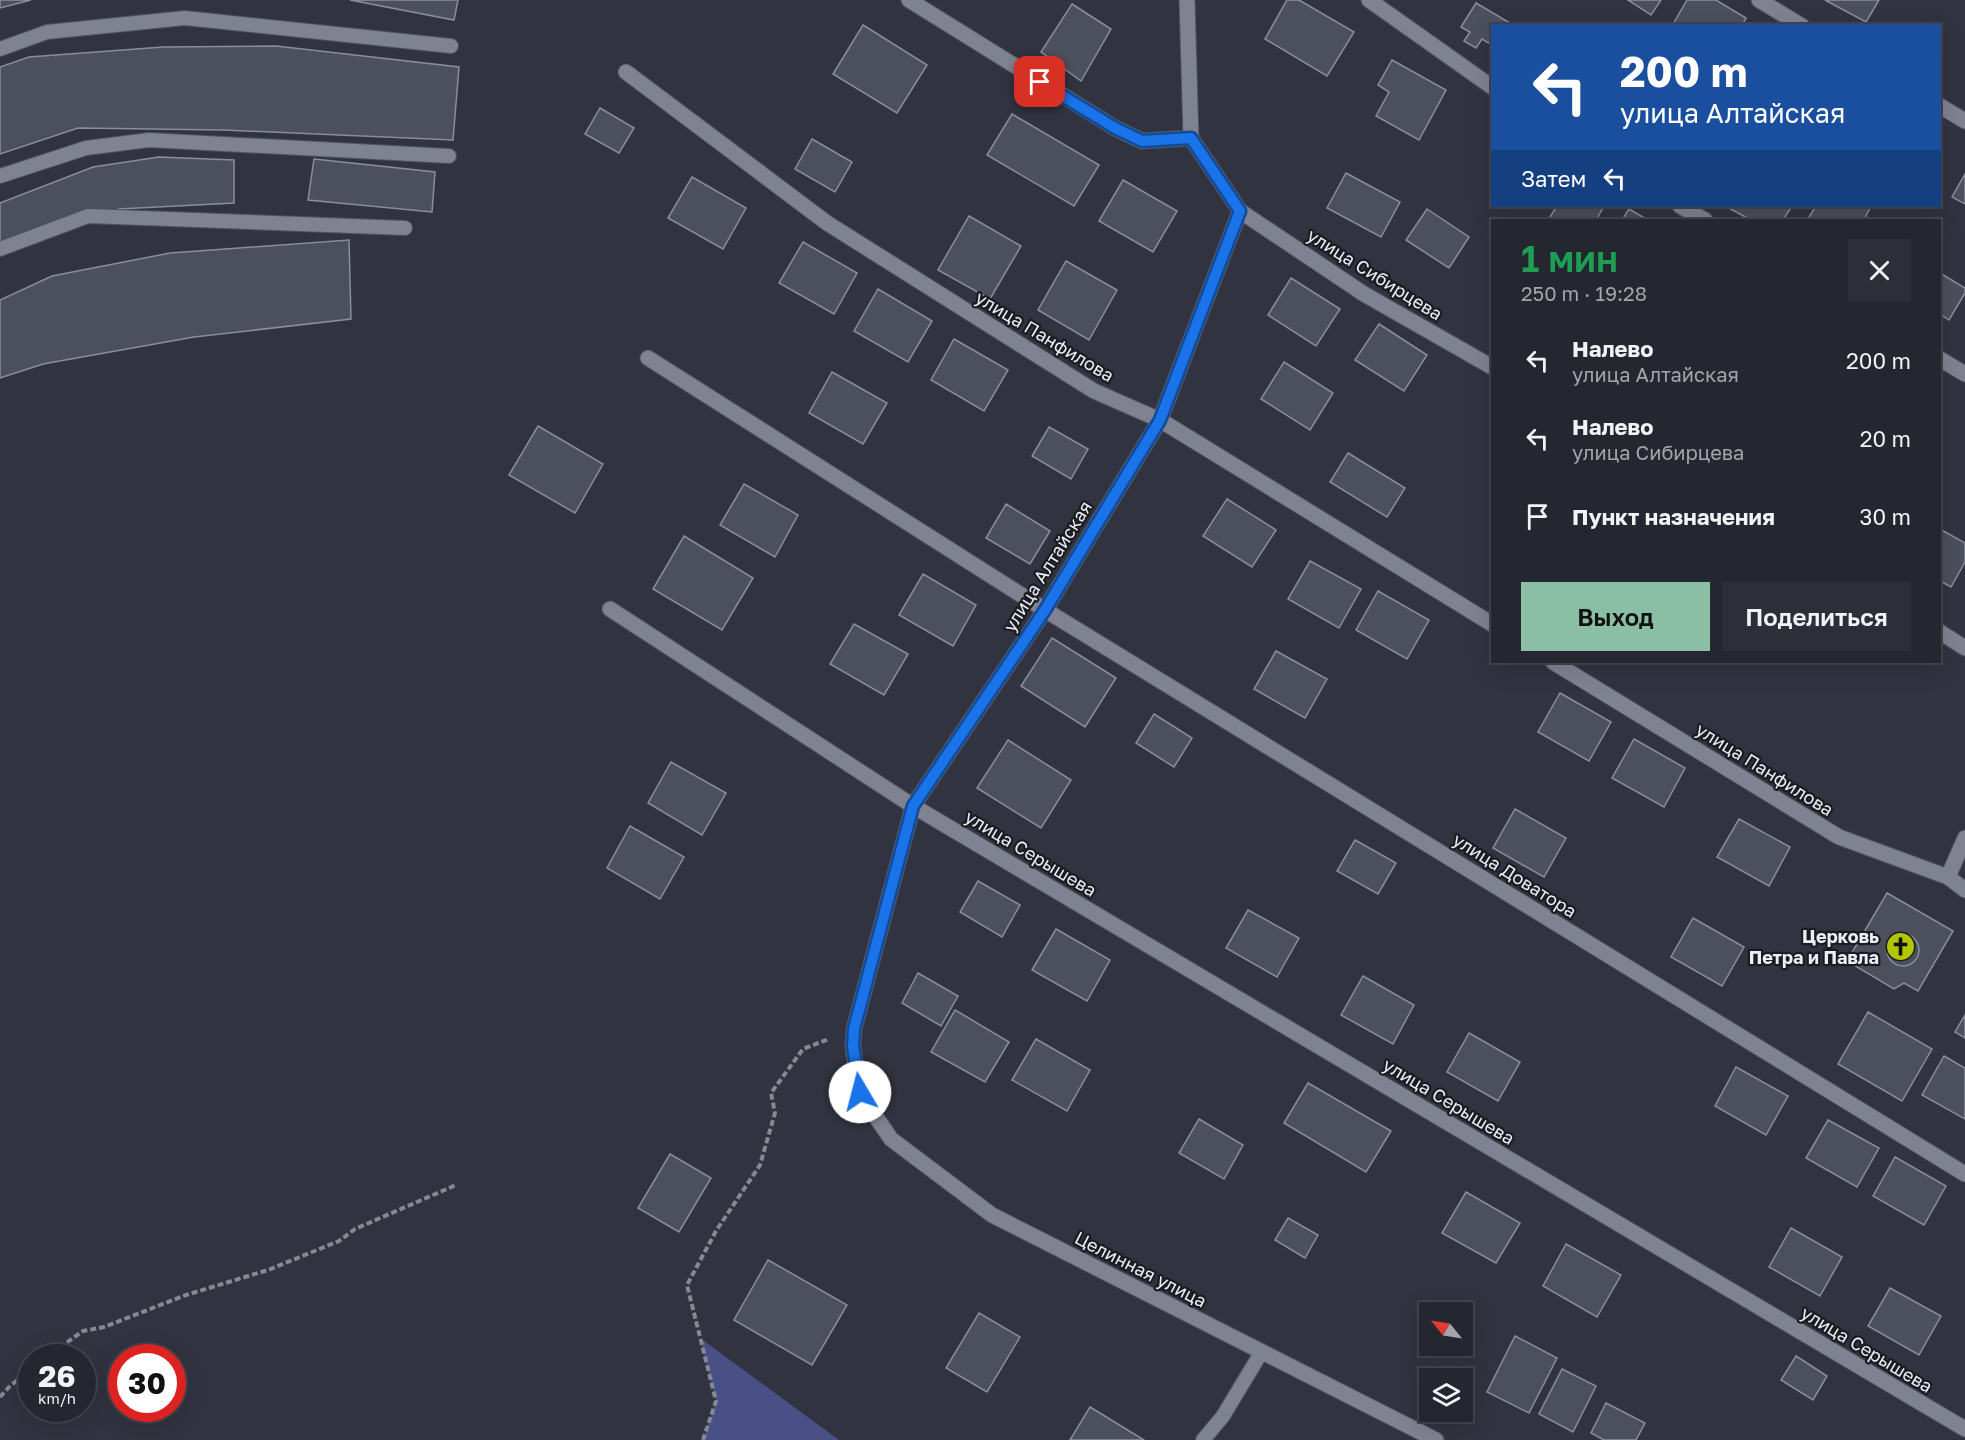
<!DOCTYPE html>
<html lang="ru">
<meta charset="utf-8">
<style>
body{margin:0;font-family:"Golos Text",sans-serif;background:#2d2f38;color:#f1f3f6;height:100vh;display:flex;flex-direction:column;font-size:22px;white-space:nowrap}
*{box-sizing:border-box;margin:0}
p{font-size:20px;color:#a3a5ab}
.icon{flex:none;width:33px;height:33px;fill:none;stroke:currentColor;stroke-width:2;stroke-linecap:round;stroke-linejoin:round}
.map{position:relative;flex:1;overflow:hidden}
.sheet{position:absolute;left:1491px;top:219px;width:450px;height:444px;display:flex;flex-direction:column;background:#252730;border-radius:0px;box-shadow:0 6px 24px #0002,0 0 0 2px #42444c}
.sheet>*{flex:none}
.banner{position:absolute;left:1491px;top:24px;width:450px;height:183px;border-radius:0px;box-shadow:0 6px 24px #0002,0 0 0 2px #42444c;background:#1a4fa0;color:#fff;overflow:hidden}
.needle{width:39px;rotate:300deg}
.fabs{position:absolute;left:1419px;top:1302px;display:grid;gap:12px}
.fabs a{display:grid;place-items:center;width:54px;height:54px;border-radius:0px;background:#252730;box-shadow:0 6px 24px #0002,0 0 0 2px #42444c;font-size:30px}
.speed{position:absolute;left:18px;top:1344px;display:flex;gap:12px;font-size:30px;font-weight:700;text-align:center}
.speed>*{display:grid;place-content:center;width:78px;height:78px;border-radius:50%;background:#252730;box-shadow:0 6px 24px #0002,0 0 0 2px #42444c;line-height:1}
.speed small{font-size:15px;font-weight:400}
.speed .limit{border:9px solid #d22;background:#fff;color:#111}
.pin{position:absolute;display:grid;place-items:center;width:51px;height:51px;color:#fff;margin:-26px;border-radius:12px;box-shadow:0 3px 9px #0006}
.me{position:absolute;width:66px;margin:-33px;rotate:352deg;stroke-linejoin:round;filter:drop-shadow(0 0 4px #0008)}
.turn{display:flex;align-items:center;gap:21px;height:126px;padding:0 30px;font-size:27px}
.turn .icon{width:78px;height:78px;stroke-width:2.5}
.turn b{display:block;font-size:42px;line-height:51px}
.then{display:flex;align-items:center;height:57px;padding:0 30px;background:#0003;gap:12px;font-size:22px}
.round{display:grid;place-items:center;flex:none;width:63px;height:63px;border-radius:0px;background:#2d2f38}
.overview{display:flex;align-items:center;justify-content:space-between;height:102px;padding:0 30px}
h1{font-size:36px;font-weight:600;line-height:45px;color:#1e9e55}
.button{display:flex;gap:12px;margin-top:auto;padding:12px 30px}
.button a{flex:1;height:69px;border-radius:0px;background:#8abfa5;color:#111;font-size:24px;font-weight:600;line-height:69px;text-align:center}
.button a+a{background:#2d2f38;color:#f1f3f6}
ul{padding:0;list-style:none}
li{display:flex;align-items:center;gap:18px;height:78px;padding:0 30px}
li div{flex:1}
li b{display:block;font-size:22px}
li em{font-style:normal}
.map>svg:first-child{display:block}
</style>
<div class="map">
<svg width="1965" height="1440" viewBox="0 0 1965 1440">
<rect width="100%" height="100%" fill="#313440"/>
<!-- green -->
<polygon fill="#485086" points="700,1339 700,1338 839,1440 703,1440 716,1401"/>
<!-- building -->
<g fill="#4c4f5c" stroke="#8a8d9c" stroke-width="1.5">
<polygon points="0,0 31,0 0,8"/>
<polygon points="350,0 458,0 454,20"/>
<polygon points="1287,0 1299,0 1354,32 1327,76 1265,39"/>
<polygon points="1628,0 1661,0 1651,15"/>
<polygon points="1687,0 1716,0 1746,18 1742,26 1672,26"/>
<polygon points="1825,0 1879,0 1866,22"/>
<polygon points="1476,3 1515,26 1492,26 1492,45 1482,39 1476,48 1464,41 1470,32 1461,27"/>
<polygon points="1072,4 1111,29 1081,81 1041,52"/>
<polygon points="863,25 927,65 897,113 833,74"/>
<polygon points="276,46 459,67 453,140 224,130 78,128 0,154 0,67 29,57 163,47"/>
<polygon points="1392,60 1446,90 1419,140 1376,116 1389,92 1378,85"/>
<polygon points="600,108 634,128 619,153 585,134"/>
<polygon points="1012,114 1099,165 1074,206 987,155"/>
<polygon points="812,139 852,162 835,192 795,169"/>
<polygon points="159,157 234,160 234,203 119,209 0,248 0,203 93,167"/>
<polygon points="314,159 435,172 432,212 308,200"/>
<polygon points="1346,173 1400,202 1381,237 1327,208"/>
<polygon points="1965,174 1965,204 1952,197"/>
<polygon points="692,177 746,208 723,249 668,218"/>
<polygon points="1123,180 1177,211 1153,252 1099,221"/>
<polygon points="1557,206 1604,206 1596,220 1548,220"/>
<polygon points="1725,206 1792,206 1783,220 1751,220"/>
<polygon points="1816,206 1871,206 1864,220 1807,220"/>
<polygon points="1427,209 1469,237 1449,268 1406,240"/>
<polygon points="1629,209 1648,220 1622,220"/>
<polygon points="969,216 1021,246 990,299 938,270"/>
<polygon points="349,240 351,319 194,337 43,364 0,378 0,300 52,276 170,253"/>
<polygon points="803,242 857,273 834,314 779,283"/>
<polygon points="1066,261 1117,290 1089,340 1038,310"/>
<polygon points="1940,273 1965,288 1965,293 1949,320 1940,314"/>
<polygon points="1291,278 1340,309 1316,346 1268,315"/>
<polygon points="878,289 932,321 908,362 854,331"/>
<polygon points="1379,324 1427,355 1404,391 1355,360"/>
<polygon points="954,339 1008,370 984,411 931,380"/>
<polygon points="1284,362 1333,393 1310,430 1261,399"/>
<polygon points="832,372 887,403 863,444 809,413"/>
<polygon points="538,426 603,464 575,513 509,475"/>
<polygon points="1049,427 1088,449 1071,479 1032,456"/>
<polygon points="1348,453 1405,488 1387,517 1330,482"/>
<polygon points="744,484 798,515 775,557 720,525"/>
<polygon points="1227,499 1276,530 1252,567 1203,536"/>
<polygon points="1006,504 1050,531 1030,564 986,538"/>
<polygon points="1940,529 1965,543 1965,562 1951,587 1940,581"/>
<polygon points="684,536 753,578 722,630 653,589"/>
<polygon points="1310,561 1361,589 1339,628 1288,599"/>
<polygon points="923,574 976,605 953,646 899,615"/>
<polygon points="1378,591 1429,620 1407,659 1356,630"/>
<polygon points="854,624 908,654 884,695 830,664"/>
<polygon points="1052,638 1116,678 1085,727 1021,686"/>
<polygon points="1276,651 1327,679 1305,718 1254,689"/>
<polygon points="1560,693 1611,722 1589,761 1538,732"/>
<polygon points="1154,714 1192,738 1174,767 1136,743"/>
<polygon points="1634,739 1685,768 1664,807 1612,778"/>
<polygon points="1008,740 1071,780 1041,828 977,788"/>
<polygon points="671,762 726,793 702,835 648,803"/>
<polygon points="1515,809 1566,838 1544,877 1493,848"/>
<polygon points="1739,819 1790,847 1769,886 1717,857"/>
<polygon points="630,826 684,857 660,899 607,868"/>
<polygon points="1355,840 1396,863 1378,894 1337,871"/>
<polygon points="978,881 1020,905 1002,937 960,912"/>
<polygon points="1887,893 1953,931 1918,991 1904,983 1894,989 1847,961"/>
<polygon points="1248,910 1299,938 1277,977 1226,948"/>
<polygon points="1693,918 1744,947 1722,986 1671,957"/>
<polygon points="1056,929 1110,960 1087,1001 1032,970"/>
<circle cx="1903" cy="950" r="16"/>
<polygon points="918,973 958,996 941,1026 902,1003"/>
<polygon points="1363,976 1414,1005 1393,1044 1341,1015"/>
<polygon points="955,1010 1009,1042 985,1082 931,1052"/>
<polygon points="1868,1012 1932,1049 1902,1101 1838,1064"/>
<polygon points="1965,1015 1965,1038 1955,1032"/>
<polygon points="1469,1033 1520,1062 1498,1101 1447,1072"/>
<polygon points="1036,1039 1090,1070 1067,1111 1012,1080"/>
<polygon points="1944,1056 1965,1068 1965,1119 1922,1095"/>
<polygon points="1736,1067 1788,1096 1766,1135 1715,1106"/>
<polygon points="1308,1083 1391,1131 1366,1172 1284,1123"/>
<polygon points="1199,1119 1243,1145 1224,1179 1179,1153"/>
<polygon points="1828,1120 1879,1148 1857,1187 1806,1158"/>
<polygon points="670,1154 711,1178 679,1232 638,1208"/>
<polygon points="1895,1157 1946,1186 1924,1225 1873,1196"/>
<polygon points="1466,1192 1520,1223 1496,1263 1442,1233"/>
<polygon points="1288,1218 1318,1235 1305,1258 1275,1240"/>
<polygon points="1791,1228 1842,1257 1820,1296 1769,1267"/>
<polygon points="1566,1244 1621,1275 1597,1317 1543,1286"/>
<polygon points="768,1260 847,1305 812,1365 734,1320"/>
<polygon points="1890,1288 1941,1316 1919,1355 1868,1326"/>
<polygon points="979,1313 1020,1337 987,1392 946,1368"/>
<polygon points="1515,1336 1557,1358 1529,1413 1487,1392"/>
<polygon points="1796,1356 1827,1376 1813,1400 1781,1380"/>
<polygon points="1562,1369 1596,1386 1573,1432 1539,1414"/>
<polygon points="1606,1403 1645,1423 1636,1440 1604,1440 1591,1433"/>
<polygon points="1090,1407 1144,1440 1070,1440"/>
</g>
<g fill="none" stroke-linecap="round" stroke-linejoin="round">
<defs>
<g id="service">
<polyline points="0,49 47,32 185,18 451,46"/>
<polyline points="0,176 86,148 149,140 449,156"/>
<polyline points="0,249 88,216 405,228"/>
<polyline points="1203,1440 1223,1416 1261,1353"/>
</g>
<g id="minor">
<polyline points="909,0 1115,128 1142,141 1191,138"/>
<polyline points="1187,0 1191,138 1240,211 1160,420 1045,610 913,806 854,1029 853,1046 859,1092 891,1139 992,1215 1436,1440"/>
<polyline points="1369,0 1492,87"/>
<polyline points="1759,0 1802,26"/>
<polyline points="626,72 827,223 1094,391 1160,420 1492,624"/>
<polyline points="1940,106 1965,121"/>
<polyline points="1680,206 1705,220"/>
<polyline points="1240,211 1364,294 1492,367"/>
<polyline points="648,358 1045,610 1965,1174"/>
<polyline points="1940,359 1965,374"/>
<polyline points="610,609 913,806 1965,1429"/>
<polyline points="1940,632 1965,648"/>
<polyline points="1553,662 1839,837 1948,877 1965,890"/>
<polyline points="1948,877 1965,838"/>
</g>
</defs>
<!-- service casing -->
<use href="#service" stroke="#50525d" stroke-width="16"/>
<!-- minor casing -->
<use href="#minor" stroke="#50525d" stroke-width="17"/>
<!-- path -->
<g stroke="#868892" stroke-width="4" stroke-dasharray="6 3" stroke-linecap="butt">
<polyline points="45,1358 83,1331 104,1327 186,1295 268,1270 339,1241 355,1229 456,1185"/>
<polyline points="0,1397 9,1387 32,1368"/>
<polyline points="703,1440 716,1401 687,1285 716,1231 760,1165 775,1113 771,1093 803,1049 829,1039"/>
</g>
<!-- service -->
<use href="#service" stroke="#7f8291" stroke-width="14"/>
<!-- minor -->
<use href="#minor" stroke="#7f8291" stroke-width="15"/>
</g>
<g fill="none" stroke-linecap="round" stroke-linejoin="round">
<defs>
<polyline id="route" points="860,1092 853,1046 854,1029 913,806 1045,610 1160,420 1240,211 1191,138 1142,141 1115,128 1040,82"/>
</defs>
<!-- route casing -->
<use href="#route" stroke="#114b97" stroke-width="15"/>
<!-- route -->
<use href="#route" stroke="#1a73e8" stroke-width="10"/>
</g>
<!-- icons -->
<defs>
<symbol id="church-disc" viewBox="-11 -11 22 22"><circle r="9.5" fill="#b1c500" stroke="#1b1c22"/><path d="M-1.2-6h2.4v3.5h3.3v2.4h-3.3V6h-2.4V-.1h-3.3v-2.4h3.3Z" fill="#111"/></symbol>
</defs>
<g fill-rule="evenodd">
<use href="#church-disc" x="1884" y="930" width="33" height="33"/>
</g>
<g text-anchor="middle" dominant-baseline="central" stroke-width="4.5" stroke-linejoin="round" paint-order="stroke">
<!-- street labels -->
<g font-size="18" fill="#eceef6" stroke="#1b1c22">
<text transform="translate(1375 274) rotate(32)">улица Сибирцева</text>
<text transform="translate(1045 336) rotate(31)">улица Панфилова</text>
<text transform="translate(1047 566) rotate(-58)">улица Алтайская</text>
<text transform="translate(1765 769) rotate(32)">улица Панфилова</text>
<text transform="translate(1031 853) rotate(31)">улица Серышева</text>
<text transform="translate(1515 875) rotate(32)">улица Доватора</text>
<text transform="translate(1449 1101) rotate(31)">улица Серышева</text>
<text transform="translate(1141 1269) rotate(27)">Целинная улица</text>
<text transform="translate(1867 1349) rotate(31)">улица Серышева</text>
</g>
<!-- poi labels -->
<g font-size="18" font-weight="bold" fill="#eceef6" stroke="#1b1c22" text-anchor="end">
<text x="1879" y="936">Церковь<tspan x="1879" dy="21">Петра и Павла</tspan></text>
</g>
</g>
</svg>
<div class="fabs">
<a><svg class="needle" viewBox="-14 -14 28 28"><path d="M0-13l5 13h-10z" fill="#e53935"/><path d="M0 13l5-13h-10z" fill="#a3a5ab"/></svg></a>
<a><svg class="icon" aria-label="layers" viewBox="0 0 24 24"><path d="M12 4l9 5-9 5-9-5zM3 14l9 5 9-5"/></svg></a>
</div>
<div class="speed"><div>26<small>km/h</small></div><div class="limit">30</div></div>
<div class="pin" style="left:1040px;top:82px;background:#d93025"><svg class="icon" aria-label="arrive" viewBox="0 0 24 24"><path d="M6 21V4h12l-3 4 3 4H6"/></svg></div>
<svg class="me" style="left:860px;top:1092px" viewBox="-20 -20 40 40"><circle r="19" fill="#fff"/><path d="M0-13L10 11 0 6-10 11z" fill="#1a73e8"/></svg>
<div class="banner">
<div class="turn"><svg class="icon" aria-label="left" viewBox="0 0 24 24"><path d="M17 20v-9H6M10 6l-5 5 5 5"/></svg><div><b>200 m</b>улица Алтайская</div></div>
<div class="then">Затем<svg class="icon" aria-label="left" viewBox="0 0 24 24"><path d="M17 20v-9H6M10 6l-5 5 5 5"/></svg></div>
</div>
<section class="sheet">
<div class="overview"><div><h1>1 мин</h1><p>250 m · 19:28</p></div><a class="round"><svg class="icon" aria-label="close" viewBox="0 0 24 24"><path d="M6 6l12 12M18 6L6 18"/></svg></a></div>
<ul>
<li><svg class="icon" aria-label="left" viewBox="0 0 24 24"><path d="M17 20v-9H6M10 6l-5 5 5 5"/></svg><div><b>Налево</b><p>улица Алтайская</p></div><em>200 m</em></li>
<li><svg class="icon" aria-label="left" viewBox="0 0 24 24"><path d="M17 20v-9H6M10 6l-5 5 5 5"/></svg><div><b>Налево</b><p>улица Сибирцева</p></div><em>20 m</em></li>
<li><svg class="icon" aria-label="arrive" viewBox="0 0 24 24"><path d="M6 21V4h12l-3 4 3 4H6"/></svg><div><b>Пункт назначения</b></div><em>30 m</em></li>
</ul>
<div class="button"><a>Выход</a><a>Поделиться</a></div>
</section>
</div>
